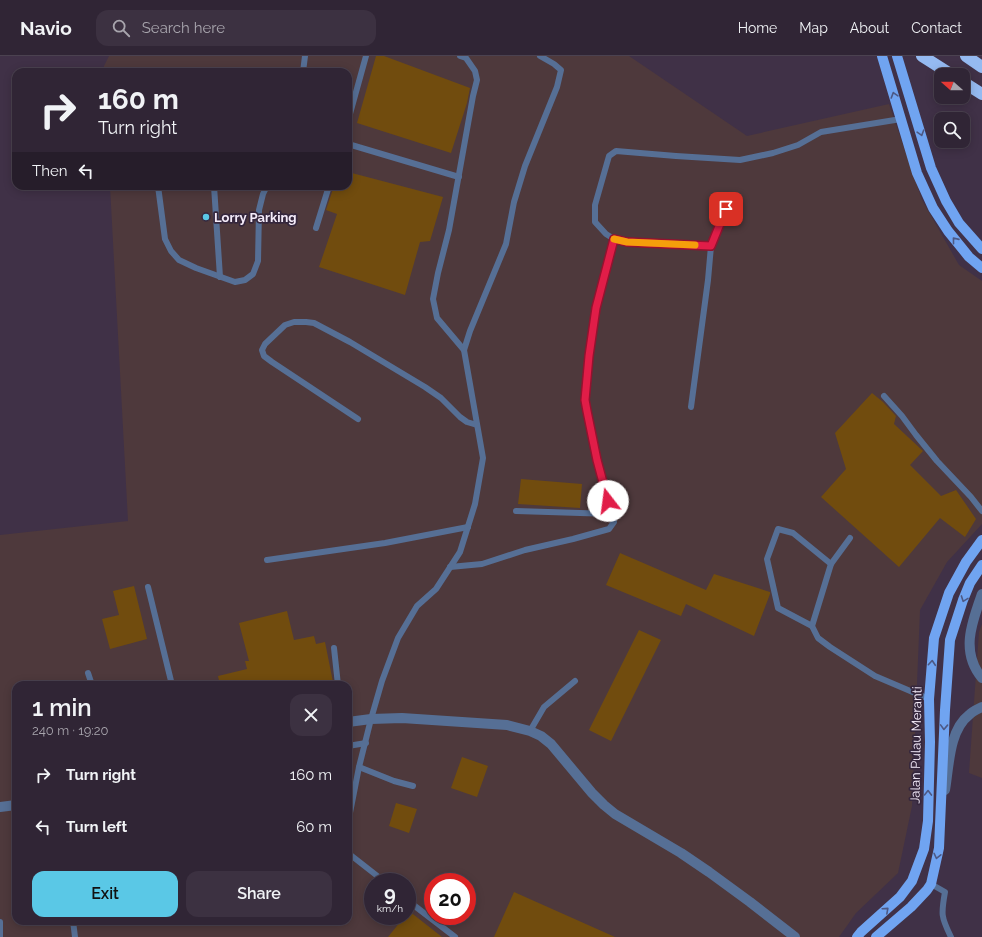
<!DOCTYPE html>
<meta charset="utf-8">
<style>
body{margin:0;font-family:Raleway,sans-serif;background:#3c3141;color:#f1f3f6;height:100vh;display:flex;flex-direction:column;font-size:15px;white-space:nowrap}
*{box-sizing:border-box;margin:0}
p{font-size:13px;color:#a8a5ad}
.icon{flex:none;width:22px;height:22px;fill:none;stroke:currentColor;stroke-width:2;stroke-linecap:round;stroke-linejoin:round}
.map{position:relative;flex:1;overflow:hidden}
.sheet{position:absolute;left:12px;top:625px;width:340px;height:244px;display:flex;flex-direction:column;background:#302535;border-radius:12px;box-shadow:0 2px 10px #0003,0 0 0 1px #4b4250}
.sheet>*{flex:none}
.top-card{position:absolute;left:12px;top:12px;width:340px;height:122px;border-radius:12px;box-shadow:0 2px 10px #0003,0 0 0 1px #4b4250;background:#302535;color:#f1f3f6;overflow:hidden}
.needle{width:26px;rotate:291deg}
.controls{position:absolute;left:934px;top:12px;display:grid;gap:8px}
.controls a{display:grid;place-items:center;width:36px;height:36px;border-radius:8px;background:#302535;box-shadow:0 2px 10px #0003,0 0 0 1px #4b4250;font-size:20px}
.speed{position:absolute;left:364px;top:817px;display:flex;gap:8px;font-size:20px;font-weight:700;text-align:center}
.speed>*{display:grid;place-content:center;width:52px;height:52px;border-radius:50%;background:#302535;box-shadow:0 2px 10px #0003,0 0 0 1px #4b4250;line-height:1}
.speed small{font-size:10px;font-weight:400}
.speed .limit{border:6px solid #d22;background:#fff;color:#111}
.pin{position:absolute;display:grid;place-items:center;width:34px;height:34px;color:#fff;margin:-17px;border-radius:8px;box-shadow:0 2px 6px #0006}
.me{position:absolute;width:44px;margin:-22px;rotate:345deg;stroke-linejoin:round;filter:drop-shadow(0 0 3px #0008)}
.turn{display:flex;align-items:center;gap:14px;height:84px;padding:0 20px;font-size:18px}
.turn .icon{width:52px;height:52px;stroke-width:2.5}
.turn b{display:block;font-size:28px;line-height:34px}
.then{display:flex;align-items:center;height:38px;padding:0 20px;background:#0003;gap:8px;font-size:15px}
.round{display:grid;place-items:center;flex:none;width:42px;height:42px;border-radius:12px;background:#3c3141}
.summary{display:flex;align-items:center;justify-content:space-between;height:68px;padding:0 20px}
h1{font-size:24px;font-weight:600;line-height:30px}
.primary-button{display:flex;gap:8px;margin-top:auto;padding:8px 20px}
.primary-button a{flex:1;height:46px;border-radius:12px;background:#5ac8e6;color:#111;font-size:16px;font-weight:600;line-height:46px;text-align:center}
.primary-button a+a{background:#3c3141;color:#f1f3f6}
ul{padding:0;list-style:none}
li{display:flex;align-items:center;gap:12px;height:52px;padding:0 20px}
li div{flex:1}
li b{display:block;font-size:15px}
li em{font-style:normal}
header{display:flex;align-items:center;gap:24px;box-sizing:border-box;height:56px;padding:0 20px;background:#302535;border-bottom:1px solid #4b4250}
header strong{font-size:19px}
nav{display:flex;gap:22px;margin-inline-start:auto;font-size:14px}
.search{width:280px;height:36px;background:#3c3141;display:flex;align-items:center;gap:10px;box-sizing:border-box;padding:0 14px;border-radius:12px;color:#a8a5ad;font-size:15px}
.map>svg:first-child{display:block}
</style>
<header>
<strong>Navio</strong>
<div class="search"><svg class="icon" aria-label="search" viewBox="0 0 24 24"><circle cx="10" cy="10" r="6"/><path d="M15 15l6 6"/></svg>Search here</div>
<nav><a>Home</a><a>Map</a><a>About</a><a>Contact</a></nav>
</header>
<div class="map">
<svg width="982" height="881" viewBox="0 0 982 881">
<rect width="100%" height="100%" fill="#403147"/>
<!-- industrial -->
<g fill="#4e393c" fill-rule="evenodd">
<path d="M109 0H629L747 80 889 48 922 144 959 209 982 225V468L947 506 920 554 912 750 898 817 856 857 839 881H0V479L128 465 110 130H348V16H104V10ZM16 629H348V865H16ZM373 826H407V860H373ZM433 826H467V860H433Z"/>
<polygon points="982,568 982,722 969,717 979,576"/>
</g>
<!-- building -->
<g fill="#714c0e">
<polygon points="376,0 384,0 470,32 467,47 451,97 357,67"/>
<polygon points="348,116 443,141 430,185 420,186 405,239 319,211 337,158 326,154 334,130 348,130"/>
<polygon points="872,337 883,346 896,360 894,368 923,395 910,409 941,440 956,434 976,463 965,481 940,462 899,511 821,441 846,413 835,377"/>
<polygon points="521,423 582,428 580,452 518,448"/>
<polygon points="620,497 706,534 714,518 770,536 770,538 754,580 686,548 681,560 606,529"/>
<polygon points="134,530 147,583 110,593 102,563 119,559 113,535"/>
<polygon points="287,555 294,584 314,580 316,588 325,586 333,626 320,629 220,629 218,620 247,613 245,605 249,605 239,567"/>
<polygon points="639,574 661,584 611,685 589,674"/>
<polygon points="462,701 488,710 477,741 451,732"/>
<polygon points="396,747 417,753 409,777 389,770"/>
<polygon points="514,836 615,881 494,881"/>
<polygon points="409,855 442,881 388,881 405,860 407,860 407,858"/>
</g>
<g fill="none" stroke-linecap="round" stroke-linejoin="round">
<!-- service -->
<g stroke="#566f95" stroke-width="6">
<polyline points="460,0 466,2 475,15 477,24 473,40 449,174 438,217 433,243 437,262 464,294"/>
<polyline points="303,16 305,0"/>
<polyline points="348,65 366,0"/>
<polyline points="348,88 459,121"/>
<polyline points="158,130 165,183 171,195 179,204 196,212 235,226 245,224 253,218 258,205 259,154 263,138 267,130"/>
<polyline points="214,130 220,221"/>
<polyline points="316,172 329,130"/>
<polyline points="614,183 627,186 711,190"/>
<polyline points="884,340 902,360 916,379 937,405 971,441 982,455"/>
<polyline points="691,351 708,224 711,190 726,153"/>
<polyline points="358,363 272,306 264,300 262,294 265,288 285,269 294,266 306,266 314,267 350,286 425,331 441,342 460,361 467,366 477,369"/>
<polyline points="516,455 612,458"/>
<polyline points="850,482 831,508 812,570 818,582 830,591 875,620 929,643"/>
<polyline points="267,504 385,487 468,471"/>
<polyline points="450,511 482,508 525,494 573,483 609,473 614,466 597,404 585,344 589,300 596,252 614,183 606,178 595,166 595,149 609,100 616,95 676,100 740,104 773,97 798,89 821,76 901,63"/>
<polyline points="148,531 172,629"/>
<polyline points="812,570 778,552 767,503 778,473 793,477 831,508"/>
<polyline points="334,592 338,629"/>
<polyline points="88,617 92,629"/>
<polyline points="530,675 544,651 575,625"/>
<polyline points="348,690 366,687"/>
<polyline points="359,711 394,725 413,730"/>
<polyline points="348,767 359,711 371,663 382,625 398,582 417,550 436,533 460,496 475,448 483,402 464,294 470,275 506,188 514,146 525,110 557,31 561,14 554,8 540,0"/>
<polyline points="348,797 385,826"/>
<path d="M931 828 945 836C941 858 941 861 951 881"/>
<polyline points="407,844 455,881"/>
<polyline points="73,865 75,881"/>
<polyline points="0,866 0,881"/>
</g>
<!-- minor -->
<g stroke="#566f95" stroke-width="10">
<path d="M982 538C972 566 960 596 982 622"/>
<polyline points="348,666 371,663 402,662 507,669 530,675 541,680 551,688 592,737 604,749 615,758 681,797 709,816 750,846 795,881"/>
<path d="M945 734C949 711 949 674 969 659 973 655 978 653 982 651"/>
<polyline points="0,751 16,749"/>
</g>
<!-- primary -->
<g stroke="#70a4f1" stroke-width="10">
<polyline points="882,0 917,117 933,152 948,175 969,201 982,212"/>
<polyline points="897,0 931,112 946,145 959,167 982,193"/>
<polyline points="857,881 861,876 900,841 912,825 924,793 928,765 930,686 929,643 934,582 949,537 966,506 982,484"/>
<polyline points="876,881 911,851 927,834 931,828 939,792 945,654 950,584 963,544 970,527 982,509"/>
</g>
<!-- motorway -->
<g stroke="#95baf1" stroke-width="12">
<polyline points="922,0 952,19"/>
<polyline points="966,0 982,11"/>
<polyline points="963,26 982,38"/>
</g>
</g>
<!-- one-way arrows -->
<defs><path id="oneway-chevron" d="M-2-3.5L2.5 0L-2 3.5" fill="none" stroke-width="1.6" stroke-linecap="round" stroke-linejoin="round"/></defs>
<g stroke="#4d5985">
<use href="#oneway-chevron" transform="translate(894 39) rotate(-107)"/>
<use href="#oneway-chevron" transform="translate(921 77) rotate(73)"/>
<use href="#oneway-chevron" transform="translate(955 184) rotate(-129)"/>
<use href="#oneway-chevron" transform="translate(964 543) rotate(110)"/>
<use href="#oneway-chevron" transform="translate(932 607) rotate(-85)"/>
<use href="#oneway-chevron" transform="translate(944 671) rotate(92)"/>
<use href="#oneway-chevron" transform="translate(928 737) rotate(-89)"/>
<use href="#oneway-chevron" transform="translate(937 800) rotate(103)"/>
<use href="#oneway-chevron" transform="translate(886 854) rotate(-42)"/>
</g>
<g fill="none" stroke-linecap="round" stroke-linejoin="round">
<defs>
<polyline id="route" points="608,445 597,404 587,355 585,344 589,300 596,252 614,183 627,186 711,190 726,153"/>
</defs>
<!-- route casing -->
<use href="#route" stroke="#92132f" stroke-width="10"/>
<!-- route -->
<use href="#route" stroke="#e11d48" stroke-width="7"/>
<!-- slow -->
<polyline stroke="#f59e0b" stroke-width="7" points="614,183 627,186 695,189"/>
</g>
<!-- markers -->
<circle fill="#5ac8e6" stroke="#35273d" stroke-width="1.5" cx="206" cy="161" r="4"/>
<g text-anchor="middle" dominant-baseline="central" stroke-width="3.5" stroke-linejoin="round" paint-order="stroke">
<!-- poi labels -->
<g font-size="13" font-weight="bold" fill="#f5ecfa" stroke="#35273d" text-anchor="start">
<text x="214" y="161">Lorry Parking</text>
</g>
<!-- street labels -->
<g font-size="13" fill="#f5ecfa" stroke="#35273d">
<text transform="translate(916 689) rotate(-89)">Jalan Pulau Meranti</text>
</g>
</g>
</svg>
<div class="controls">
<a><svg class="needle" viewBox="-14 -14 28 28"><path d="M0-13l5 13h-10z" fill="#e53935"/><path d="M0 13l5-13h-10z" fill="#a8a5ad"/></svg></a>
<a><svg class="icon" aria-label="search" viewBox="0 0 24 24"><circle cx="10" cy="10" r="6"/><path d="M15 15l6 6"/></svg></a>
</div>
<div class="speed"><div>9<small>km/h</small></div><div class="limit">20</div></div>
<div class="pin" style="left:726px;top:153px;background:#d93025"><svg class="icon" aria-label="arrive" viewBox="0 0 24 24"><path d="M6 21V4h12l-3 4 3 4H6"/></svg></div>
<svg class="me" style="left:608px;top:445px" viewBox="-20 -20 40 40"><circle r="19" fill="#fff"/><path d="M0-13L10 11 0 6-10 11z" fill="#e11d48"/></svg>
<div class="top-card">
<div class="turn"><svg class="icon" aria-label="right" viewBox="0 0 24 24"><path d="M7 20v-9h11M14 6l5 5-5 5"/></svg><div><b>160 m</b>Turn right</div></div>
<div class="then">Then<svg class="icon" aria-label="left" viewBox="0 0 24 24"><path d="M17 20v-9H6M10 6l-5 5 5 5"/></svg></div>
</div>
<section class="sheet">
<div class="summary"><div><h1>1 min</h1><p>240 m · 19:20</p></div><a class="round"><svg class="icon" aria-label="close" viewBox="0 0 24 24"><path d="M6 6l12 12M18 6L6 18"/></svg></a></div>
<ul>
<li><svg class="icon" aria-label="right" viewBox="0 0 24 24"><path d="M7 20v-9h11M14 6l5 5-5 5"/></svg><div><b>Turn right</b></div><em>160 m</em></li>
<li><svg class="icon" aria-label="left" viewBox="0 0 24 24"><path d="M17 20v-9H6M10 6l-5 5 5 5"/></svg><div><b>Turn left</b></div><em>60 m</em></li>
</ul>
<div class="primary-button"><a>Exit</a><a>Share</a></div>
</section>
</div>
